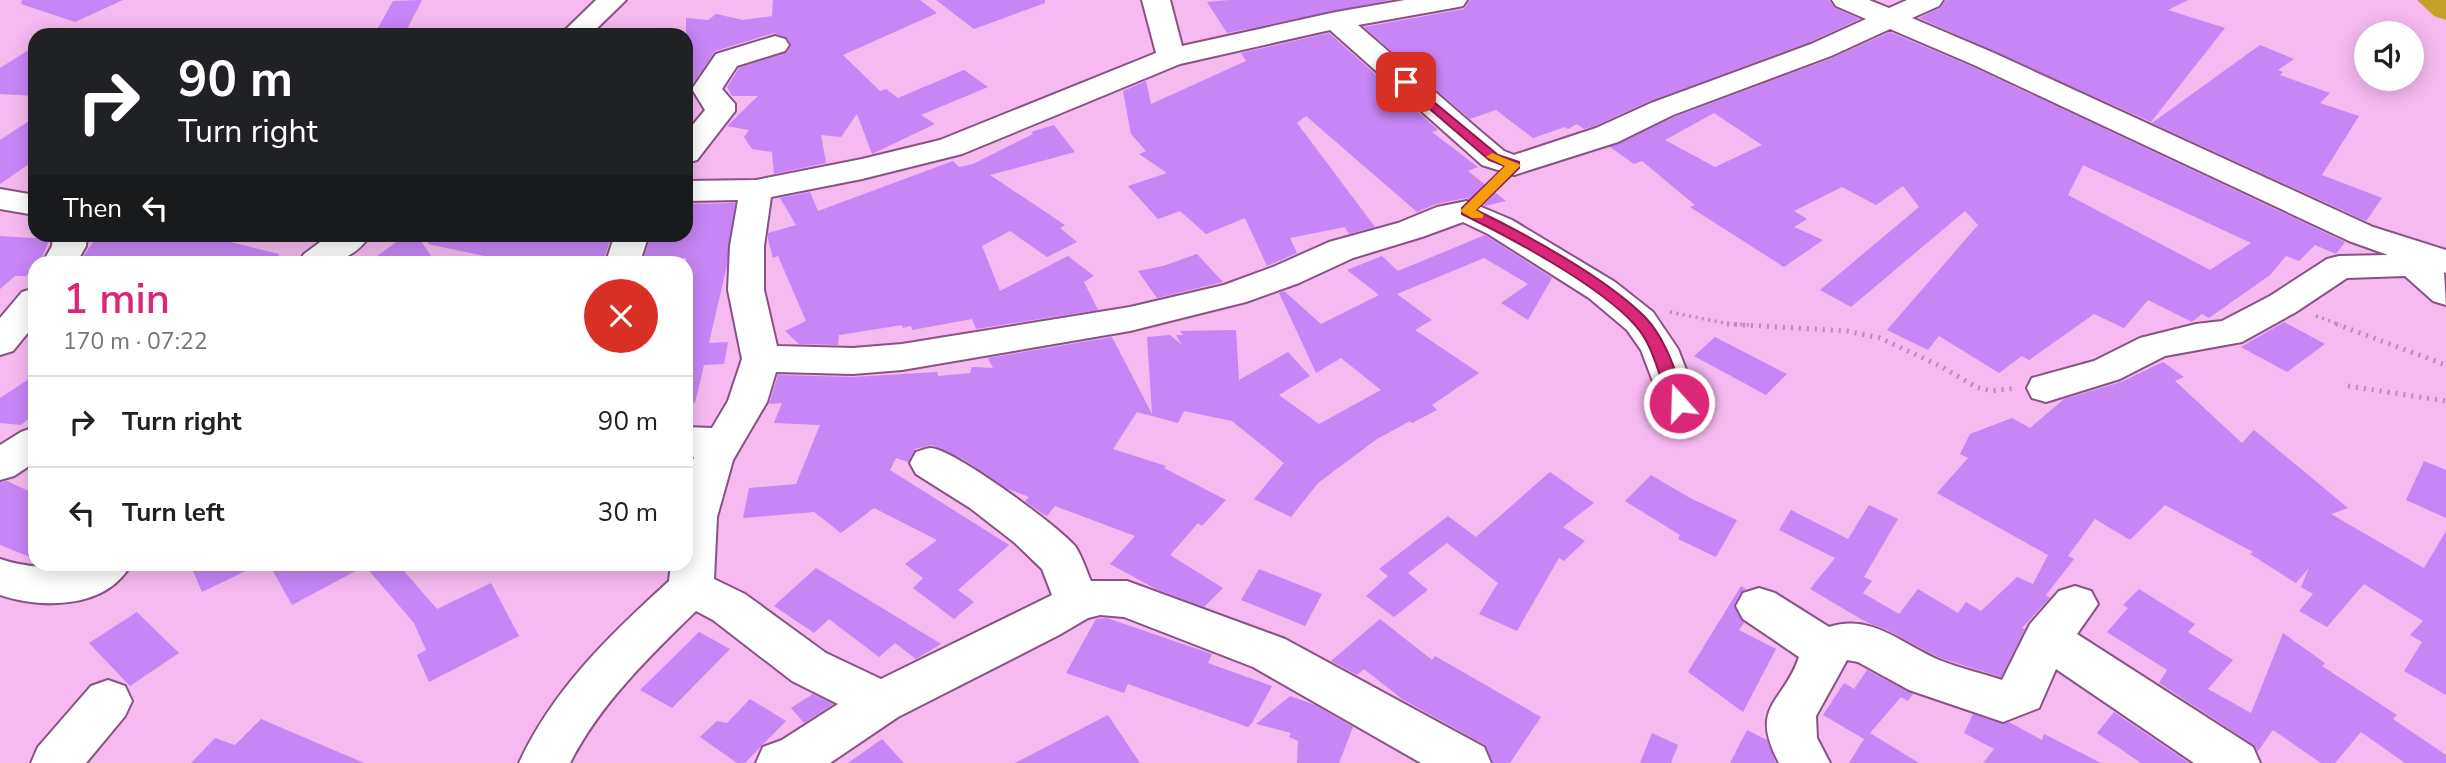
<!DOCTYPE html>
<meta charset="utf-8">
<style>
body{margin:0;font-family:"Nunito Sans",sans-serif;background:#f2f2f2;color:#202124;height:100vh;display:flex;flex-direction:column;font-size:26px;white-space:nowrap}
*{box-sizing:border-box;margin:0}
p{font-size:23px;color:#757577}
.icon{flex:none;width:38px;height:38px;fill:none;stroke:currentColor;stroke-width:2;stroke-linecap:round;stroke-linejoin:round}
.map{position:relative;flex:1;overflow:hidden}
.panel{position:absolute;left:28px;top:256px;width:665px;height:315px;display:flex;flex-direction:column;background:#fff;border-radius:21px;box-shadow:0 4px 18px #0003}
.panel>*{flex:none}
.hud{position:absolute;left:28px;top:28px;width:665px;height:214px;border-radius:21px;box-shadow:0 4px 18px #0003;background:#202124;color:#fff;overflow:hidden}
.tools{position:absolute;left:2354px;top:21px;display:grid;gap:14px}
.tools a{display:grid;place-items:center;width:70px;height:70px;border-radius:50%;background:#fff;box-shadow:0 4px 18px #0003;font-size:35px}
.pin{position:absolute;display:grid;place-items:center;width:60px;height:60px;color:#fff;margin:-30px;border-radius:14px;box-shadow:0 4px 10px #0006}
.me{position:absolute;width:77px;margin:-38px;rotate:340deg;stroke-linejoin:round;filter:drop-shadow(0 0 5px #0008)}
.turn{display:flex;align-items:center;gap:24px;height:147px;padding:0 35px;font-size:32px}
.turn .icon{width:91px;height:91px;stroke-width:2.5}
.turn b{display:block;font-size:49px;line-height:60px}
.then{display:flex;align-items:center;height:66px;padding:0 35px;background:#0003;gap:14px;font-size:26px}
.round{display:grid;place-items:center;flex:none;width:74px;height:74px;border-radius:37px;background:#f2f2f2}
.head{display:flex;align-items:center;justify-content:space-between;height:119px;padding:0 35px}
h1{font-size:42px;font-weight:600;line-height:52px;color:#db2777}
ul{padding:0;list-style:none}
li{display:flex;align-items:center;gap:21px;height:91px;padding:0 35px;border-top:2px solid #e0e0e0}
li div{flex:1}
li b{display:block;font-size:26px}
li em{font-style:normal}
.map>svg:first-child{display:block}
</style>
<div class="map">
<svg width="2446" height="763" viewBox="0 0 2446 763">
<rect width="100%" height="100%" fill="#f6b9f0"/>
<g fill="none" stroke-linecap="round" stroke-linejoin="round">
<!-- river -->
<polygon fill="#c6a029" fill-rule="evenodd" points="2417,0 2446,0 2446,20 2434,16"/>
</g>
<!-- building -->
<g fill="#c785f6" fill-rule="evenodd">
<polygon points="22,0 123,0 75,22 21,4"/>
<polygon points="422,0 404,35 374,35 393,1"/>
<polygon points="773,0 920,0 937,13 843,55 880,91 886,89 898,98 964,70 988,87 921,115 935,124 872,154 857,114 841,137 821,135 826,163 774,174 772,152 752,149 744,137 749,130 727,126 758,96 732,96 727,87 739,68 787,52 791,46 787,38 774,33 715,51 694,82 686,81 686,18 708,20 716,14 743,20 772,16"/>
<polygon points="936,0 1045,0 1045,3 974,29"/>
<polygon points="1229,0 1390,0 1227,33 1207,2"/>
<polygon points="1470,0 1829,0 1835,8 1860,19 1810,42 1650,101 1595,126 1584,129 1577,124 1568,129 1565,127 1533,138 1496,110 1470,119 1364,27 1464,9"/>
<polygon points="1946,0 2188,0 2168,10 2225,28 2151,122 1919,18 1940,8"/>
<path d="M1890 32 1973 67 2345 242 2336 254 2315 245 2299 261 2286 256 2270 275 2209 318 2202 314 2192 322 2148 300 2124 328 2094 314 2029 360 2022 356 1999 373 1939 336 1928 350 1887 330 1978 225 1965 211 1851 307 1820 290 1919 207 1903 186 1876 205 1842 187 1794 211 1807 219 1794 227 1823 240 1784 267 1690 207 1695 205 1642 161 1634 164 1610 147 1674 117 1832 58ZM1714 113 1762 145 1715 167 1665 140ZM2083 165 2251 243 2210 270 2068 195Z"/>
<polygon points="1329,33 1438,130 1432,132 1478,167 1468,171 1506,201 1485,206 1466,198 1436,204 1417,212 1306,116 1297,123 1375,227 1349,234 1345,227 1290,238 1297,253 1267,266 1245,218 1206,234 1180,211 1158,219 1128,186 1167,173 1139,154 1146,151 1131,134 1123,91 1146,81 1151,104 1246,61 1241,53"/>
<polygon points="2260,45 2294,59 2278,70 2283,72 2280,75 2330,93 2320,103 2359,116 2322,175 2382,198 2366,221 2152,123"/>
<polygon points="35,46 35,96 0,94 0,68"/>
<polygon points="35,117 35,160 0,184 0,140"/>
<polygon points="1054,125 1075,152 990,175 1065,225 1060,228 1077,242 1047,257 1010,231 982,246 1000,291 1068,256 1094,276 1084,282 1098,310 976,329 972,319 912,330 911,326 903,328 902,325 839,335 838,345 799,344 785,331 806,321 778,256 773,258 768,239 768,233 796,225 780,198 810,192 818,211 953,161 959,167 973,164 1033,134 1031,132"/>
<polygon points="735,203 727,265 709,343 728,342 724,364 704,365 695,403 686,402 686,258 643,261 651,234 686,234 686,204"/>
<polygon points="105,234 198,234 279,254 278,262 112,262 81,260 97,236"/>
<polygon points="429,234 612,234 604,259 537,262 494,258 428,244"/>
<polygon points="1485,235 1552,278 1528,320 1501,303 1528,284 1484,258 1397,294 1432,320 1415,330 1479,373 1432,405 1437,410 1412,423 1410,421 1377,439 1318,483 1291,517 1254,499 1284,463 1232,421 1184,411 1178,423 1137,412 1113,449 1166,466 1164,468 1226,500 1202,526 1198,523 1170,555 1223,588 1204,607 1156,589 1110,564 1135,536 1055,506 1047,516 1043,514 1025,501 1029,497 1008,489 963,459 932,445 915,449 908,462 896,458 890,470 1009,545 958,590 974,602 954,619 913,588 923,578 905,564 937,540 874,508 841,533 814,512 743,518 749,488 796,484 820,425 774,423 782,403 769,404 778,375 853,377 937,372 938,376 970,373 972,367 993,368 988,358 1112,337 1152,414 1147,337 1170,335 1182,345 1176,335 1183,335 1180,331 1236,330 1239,380 1288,352 1310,376 1279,395 1319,424 1381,390 1341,358 1316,373 1279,293 1284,291 1321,324 1379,295 1347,270 1382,256 1398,271"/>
<polygon points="0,236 50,239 40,262 35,262 35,268 26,276 15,276 0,289"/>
<polygon points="403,237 421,241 435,262 369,262"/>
<polygon points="1197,254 1223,282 1157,298 1138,271 1163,266"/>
<polygon points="2284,322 2325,344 2287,372 2241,347"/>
<polygon points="1715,337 1787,374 1766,395 1694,356"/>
<polygon points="2163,362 2184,377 2175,381 2242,443 2254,430 2348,508 2331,514 2424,568 2446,531 2446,695 2404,671 2422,642 2410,635 2423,621 2364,584 2327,627 2299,611 2313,594 2301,587 2309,568 2296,583 2250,554 2253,552 2165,505 2130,540 2095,519 2068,556 2074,559 2046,595 2050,598 2022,628 2025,629 2001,677 1940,658 1887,630 1868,623 1810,589 1835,558 1779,530 1791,510 1848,539 1869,505 1898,519 1864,577 1872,581 1863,593 1899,614 1918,589 1958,613 1966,602 1981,611 2017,577 2033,584 2048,555 1937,493 1968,458 1960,454 1970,434 2012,418 2030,428 2064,399 2121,382"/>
<polygon points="35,375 35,413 21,425 0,423 0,398"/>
<polygon points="2424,461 2446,470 2446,518 2406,500"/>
<polygon points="1550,472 1594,503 1563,527 1585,541 1564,561 1559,558 1517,631 1479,614 1498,583 1447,543 1408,573 1428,590 1394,617 1366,596 1388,576 1379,569 1448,516 1476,537"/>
<polygon points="1651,475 1690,498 1737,520 1716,557 1678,539 1680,535 1625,501"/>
<polygon points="7,481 35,494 35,559 0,545 0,482"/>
<polygon points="190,564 260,564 202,592"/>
<polygon points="269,564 398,564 437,609 491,583 519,636 429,682 417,655 426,650 414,623 365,566 292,605"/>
<polygon points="816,568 892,614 941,644 916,659 895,643 879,657 829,619 814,633 774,606"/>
<polygon points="1259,569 1322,594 1305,626 1241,600"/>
<polygon points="1741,586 1746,589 1741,592 1734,605 1744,623 1739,630 1776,649 1743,712 1688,672"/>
<polygon points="2139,589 2195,624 2188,632 2233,660 2208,689 2251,713 2283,633 2325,663 2322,666 2397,715 2393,719 2446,755 2446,763 2405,763 2361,732 2335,763 2321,763 2273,730 2258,751 2254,745 2159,683 2167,670 2107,632 2128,608 2123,605"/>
<polygon points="137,612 179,653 130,686 89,643"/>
<polygon points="1107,618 1212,654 1208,663 1272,686 1252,723 1248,727 1128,684 1124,693 1066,673 1096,619"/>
<polygon points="1380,619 1432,660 1435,656 1541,717 1510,763 1493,763 1485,745 1402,699 1364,669 1357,675 1331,661"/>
<polygon points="699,632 730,649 672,708 640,690"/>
<polygon points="1867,670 1913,694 1908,701 1901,697 1870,733 1919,763 1849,763 1864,739 1823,715 1844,683 1854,689"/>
<polygon points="813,694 833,704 804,723 791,708"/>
<polygon points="1290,696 1315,705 1353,727 1339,763 1297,763 1298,741 1289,737 1291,733 1256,724"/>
<polygon points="750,699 786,721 745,763 737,763 700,737 717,721 727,723"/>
<polygon points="2114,712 2189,763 2141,763 2097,733"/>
<polygon points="1973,714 2002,724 2009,722 2042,740 2044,734 2101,763 1983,763 1994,749 1964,733"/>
<polygon points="1108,715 1140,763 1015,763"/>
<polygon points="261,719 364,763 191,763 215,738 235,745"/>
<polygon points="1747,730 1767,740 1776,763 1730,763"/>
<polygon points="1652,733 1678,745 1671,763 1640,763"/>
<polygon points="882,739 904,763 848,763"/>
</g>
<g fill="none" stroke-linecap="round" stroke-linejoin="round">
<defs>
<g id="minor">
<polygon points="596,0 626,0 590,35 560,35"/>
<path d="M1142 0H1170L1182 46 1336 12 1405 0H1467L1463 6 1453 8 1358 25 1479 130 1504 151 1514 155 1596 128 1651 103 1811 44 1866 19 1836 6 1832 0H1869L1889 8 1907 0H1943L1939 6 1912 18 1994 53 2373 227 2446 250V273L2444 272 2446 305 2433 301 2405 276 2347 278 2296 312 2242 342 2165 356 2120 379 2046 402 2032 398 2027 388 2032 378 2094 361 2140 338 2196 324 2222 321 2270 296 2327 259 2339 256 2388 255 2349 241 1974 65 1890 29 1831 56 1673 115 1618 142 1514 175 1482 165 1330 30 1180 64 962 154 862 179 771 197 764 246V290L777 346 853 348 902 344 1130 307 1224 285 1273 267 1329 242 1398 223 1437 207 1467 201 1512 220 1615 282 1653 312 1678 349 1699 403 1693 413 1679 417 1665 413 1641 350 1627 330 1589 298 1488 234 1463 222 1422 237 1353 258 1299 283 1246 302 1130 331 902 370 853 374 776 372 767 402 733 460 717 517 714 579 745 594 826 653 881 679 1052 595 1042 569 1015 543 970 508 916 474 910 463 916 452C920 451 926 448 931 448 955 450 1058 526 1075 546 1082 556 1086 570 1091 581H1127L1285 639 1484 747 1491 763H1421L1253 667 1124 617 1100 615 1088 618 1059 635 898 717 830 763H756L763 747 782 740 838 704 792 681 713 620 696 611C649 657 600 704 570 763H519C553 689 610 635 669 581L671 564H686V481L694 457H686V427L712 428 728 401 742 359 728 290 730 246 738 200 686 201V181L756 180 862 159 940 140 1156 53Z"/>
<polygon points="775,36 785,39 789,45 785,51 737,66 722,89 735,104 735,111 697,160 686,163 686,133 705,110 692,89 716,54"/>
<polygon points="0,189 35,195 35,215 0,209"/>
<polygon points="53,234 87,234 86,246 77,262 43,262 52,246"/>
<path d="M331 234H371C351 264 330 262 299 262L304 254Z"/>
<polygon points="615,234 649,234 640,262 606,262"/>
<polygon points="35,288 35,324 13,351 0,355 0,318 22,292"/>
<polygon points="35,427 35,462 14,476 0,480 0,445 21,432"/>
<path d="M0 559C50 576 82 559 131 564 107 609 42 609 0 595Z"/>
<path d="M2075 586 2091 591 2098 604 2077 634 2253 747 2260 763H2194L2056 669 2039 708 2003 722 1909 690 1858 662 1847 660 1816 716 1817 738 1830 763H1779C1748 705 1784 703 1799 657L1743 619 1736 606 1743 593 1759 588 1775 593 1829 627C1871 613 1902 644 1939 660 1959 668 1981 673 2002 680L2030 624 2059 591Z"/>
<polygon points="108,680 125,686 132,701 125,716 86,763 31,763 38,747 91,686"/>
</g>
</defs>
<!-- minor casing -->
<use href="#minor" stroke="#885284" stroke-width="4"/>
<!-- path-far1 -->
<g stroke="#bb8ab6" stroke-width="3.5" stroke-dasharray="2 4.5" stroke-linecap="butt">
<polyline points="1670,312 1729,324 1751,325"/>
<polyline points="2316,316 2341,325"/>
</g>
<!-- path -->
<g stroke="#bb8ab6" stroke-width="5" stroke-dasharray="2 6" stroke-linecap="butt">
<polyline points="1727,324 1847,331 1880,338 1940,366 1976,387 1991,391 2017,388"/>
<polyline points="2336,324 2446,365"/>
<polyline points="2348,386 2446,401"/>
</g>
<!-- minor -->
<use href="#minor" fill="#fff" fill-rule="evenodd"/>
</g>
<!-- route -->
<path fill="#db2777" stroke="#8e194d" stroke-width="2" d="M1406 79 1498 155 1519 162V168L1476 210C1526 234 1606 278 1645 317 1667 340 1676 374 1687 403L1685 407H1673C1658 380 1656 348 1635 325 1599 285 1511 238 1462 214V208L1505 166 1489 160 1402 85 1400 82Z"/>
<!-- slow -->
<polygon fill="#f59e0b" points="1492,153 1521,165 1476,210 1484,215 1482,218 1472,218 1460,211 1505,166 1486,157"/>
</svg>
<div class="tools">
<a><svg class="icon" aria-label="sound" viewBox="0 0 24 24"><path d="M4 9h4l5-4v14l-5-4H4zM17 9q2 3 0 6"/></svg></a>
</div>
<div class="pin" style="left:1406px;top:82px;background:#d93025"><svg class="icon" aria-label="arrive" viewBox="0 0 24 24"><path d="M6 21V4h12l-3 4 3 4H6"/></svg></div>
<svg class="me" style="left:1679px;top:403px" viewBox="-20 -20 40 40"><circle r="17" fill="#db2777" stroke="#fff" stroke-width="3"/><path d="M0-11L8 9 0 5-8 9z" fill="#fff"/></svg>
<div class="hud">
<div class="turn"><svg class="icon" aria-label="right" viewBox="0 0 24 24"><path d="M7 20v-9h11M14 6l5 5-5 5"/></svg><div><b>90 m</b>Turn right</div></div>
<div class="then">Then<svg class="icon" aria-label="left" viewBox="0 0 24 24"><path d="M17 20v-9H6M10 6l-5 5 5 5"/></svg></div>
</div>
<section class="panel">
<div class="head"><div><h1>1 min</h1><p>170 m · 07:22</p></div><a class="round" style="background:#d93025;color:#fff"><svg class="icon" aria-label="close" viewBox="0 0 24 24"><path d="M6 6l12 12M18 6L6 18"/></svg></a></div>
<ul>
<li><svg class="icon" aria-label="right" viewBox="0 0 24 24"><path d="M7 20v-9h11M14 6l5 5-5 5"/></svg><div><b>Turn right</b></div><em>90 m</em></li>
<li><svg class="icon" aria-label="left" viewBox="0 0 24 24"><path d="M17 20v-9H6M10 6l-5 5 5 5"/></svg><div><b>Turn left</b></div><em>30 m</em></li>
</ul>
</section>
</div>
